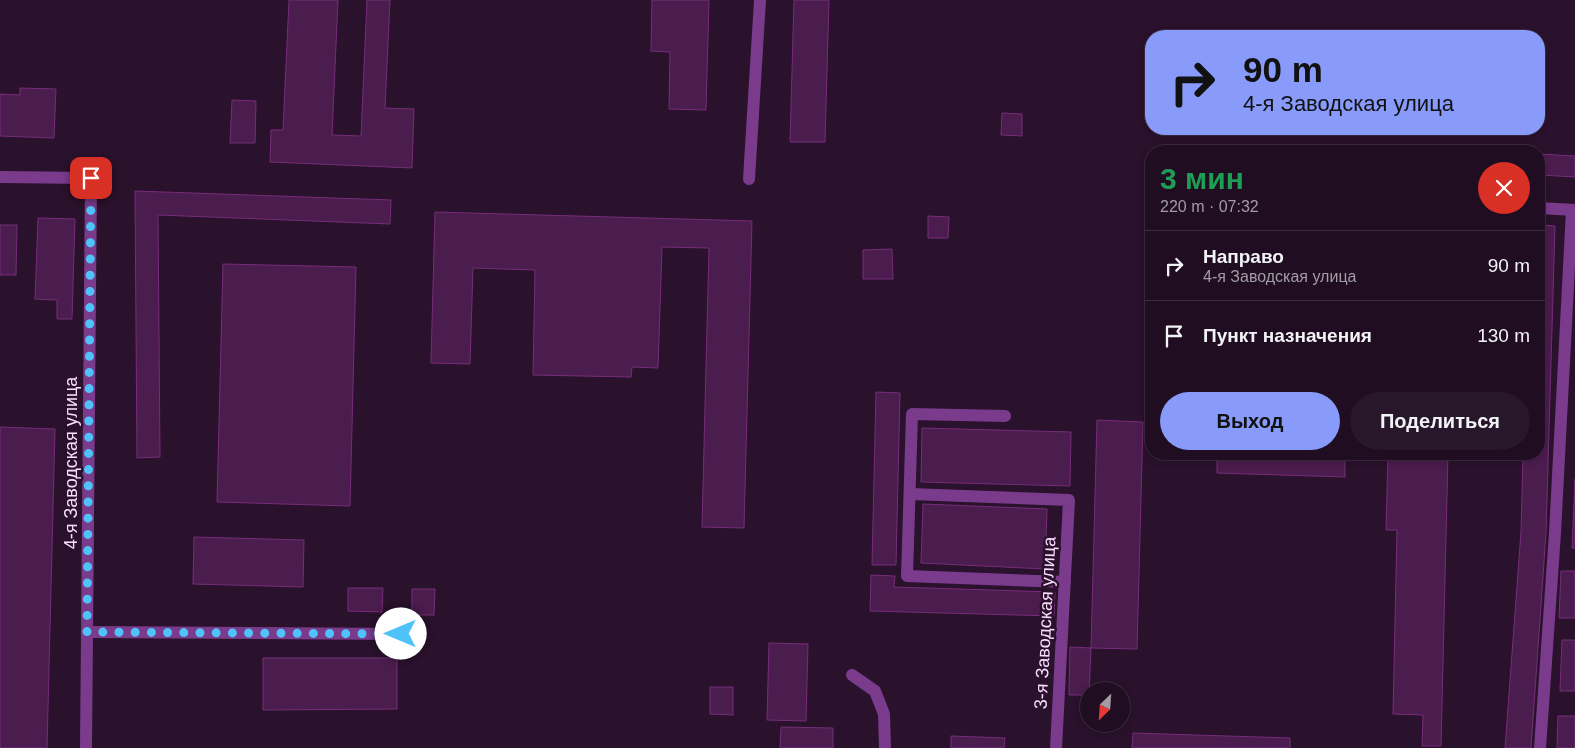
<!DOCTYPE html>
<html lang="ru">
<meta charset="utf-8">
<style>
body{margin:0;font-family:Helvetica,sans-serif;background:#28162a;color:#f1f3f6;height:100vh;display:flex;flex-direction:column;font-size:19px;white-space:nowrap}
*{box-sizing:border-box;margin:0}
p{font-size:16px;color:#a29ca5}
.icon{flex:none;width:28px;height:28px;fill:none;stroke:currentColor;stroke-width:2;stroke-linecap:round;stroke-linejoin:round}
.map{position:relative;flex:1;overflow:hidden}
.panel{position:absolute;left:1145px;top:145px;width:400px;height:315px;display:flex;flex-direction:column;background:#200d21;border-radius:20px;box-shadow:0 2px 8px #0003,0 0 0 1px #3d2d3f}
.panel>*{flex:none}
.hud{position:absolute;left:1145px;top:30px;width:400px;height:105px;border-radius:20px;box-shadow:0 2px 8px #0003,0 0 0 1px #3d2d3f;background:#889afa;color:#111;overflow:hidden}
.needle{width:32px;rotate:205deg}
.buttons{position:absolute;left:1080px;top:682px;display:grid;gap:10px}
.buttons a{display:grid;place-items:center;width:50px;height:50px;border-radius:50%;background:#200d21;box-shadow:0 2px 8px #0003,0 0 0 1px #3d2d3f;font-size:25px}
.pin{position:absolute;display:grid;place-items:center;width:42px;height:42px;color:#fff;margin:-21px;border-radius:10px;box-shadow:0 2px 8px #0006}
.me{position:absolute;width:55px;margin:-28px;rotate:270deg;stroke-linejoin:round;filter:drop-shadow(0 0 4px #0008)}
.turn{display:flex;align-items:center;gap:18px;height:105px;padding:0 15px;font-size:22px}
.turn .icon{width:65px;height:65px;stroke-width:2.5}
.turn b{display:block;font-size:35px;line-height:42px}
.round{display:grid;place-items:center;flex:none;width:52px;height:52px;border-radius:26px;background:#28162a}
.head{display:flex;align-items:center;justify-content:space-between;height:85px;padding:0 15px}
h1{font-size:30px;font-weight:700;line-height:38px;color:#1e9e55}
.primary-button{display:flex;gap:10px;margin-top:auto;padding:10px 15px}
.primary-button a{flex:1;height:58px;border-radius:30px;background:#889afa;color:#111;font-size:20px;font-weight:700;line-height:58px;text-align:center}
.primary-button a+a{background:#28162a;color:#f1f3f6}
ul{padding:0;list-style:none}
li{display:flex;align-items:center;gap:15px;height:70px;padding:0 15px;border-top:1px solid #3d2d3f}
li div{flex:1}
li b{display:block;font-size:19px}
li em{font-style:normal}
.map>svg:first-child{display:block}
</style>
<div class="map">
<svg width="1575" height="748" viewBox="0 0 1575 748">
<rect width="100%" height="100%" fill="#2a112c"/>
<!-- building -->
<g fill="#4b1c4e" stroke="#762e7a">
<polygon points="289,0 338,0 332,135 361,136 367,0 390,0 385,108 414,109 412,168 270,162 271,130 283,130"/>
<polygon points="652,0 709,0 706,110 669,109 670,52 651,51"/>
<polygon points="794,0 829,0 825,142 790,142"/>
<polygon points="20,88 56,89 54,138 0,136 0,94 20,95"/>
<polygon points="232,100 256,101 255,143 230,143"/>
<polygon points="1002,113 1022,114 1022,136 1001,135"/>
<polygon points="1365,145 1484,151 1365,151"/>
<polygon points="1539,154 1575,156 1575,177 1539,175"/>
<polygon points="135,191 391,200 390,224 158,215 160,457 137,458"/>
<polygon points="435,212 752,221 744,528 702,527 709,248 662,247 658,368 632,367 631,377 533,375 535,270 473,268 470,364 431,363"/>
<polygon points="928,216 949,217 948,238 928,238"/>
<polygon points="38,218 75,219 72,319 57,319 57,300 35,299"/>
<polygon points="0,225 17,225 16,275 0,275"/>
<polygon points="1539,225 1555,226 1546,533 1531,748 1505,748 1521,532 1523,454 1539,454"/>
<polygon points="892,249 893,279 863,279 863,250"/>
<polygon points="223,264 356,267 350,506 217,502"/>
<polygon points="876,392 900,393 896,565 872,565"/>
<polygon points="1097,420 1143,422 1137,649 1091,648"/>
<polygon points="0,427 55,429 47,748 0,748"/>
<polygon points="922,428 1071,432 1070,486 921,482"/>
<polygon points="1217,454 1345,454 1345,477 1217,473"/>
<polygon points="1388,454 1448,454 1441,746 1422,746 1423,715 1393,714 1397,530 1386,530"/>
<polygon points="1575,479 1575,548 1572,548"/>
<polygon points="923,504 1047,509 1045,569 921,563"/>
<polygon points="194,537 304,540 303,587 193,584"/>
<polygon points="1561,571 1575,571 1575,618 1559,618"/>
<polygon points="871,575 895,576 894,587 1055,592 1054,616 870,611"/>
<polygon points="348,588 383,588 382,612 348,611"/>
<polygon points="412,589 435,589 434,615 412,615"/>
<polygon points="1562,640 1575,640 1575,691 1560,691"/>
<polygon points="769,643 808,644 806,721 767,720"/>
<polygon points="1070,647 1091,648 1089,695 1069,695"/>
<polygon points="263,658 397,658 397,709 263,710"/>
<polygon points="710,687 733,687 733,715 710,714"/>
<polygon points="1558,716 1575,716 1575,748 1557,748"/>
<polygon points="781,727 833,728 833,748 780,748"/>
<polygon points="1133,733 1290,738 1290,748 1132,748"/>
<polygon points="951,736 1005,738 1004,748 951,748"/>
</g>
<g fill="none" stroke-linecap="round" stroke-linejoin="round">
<!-- minor -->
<g stroke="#7a3b8c" stroke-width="12">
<polyline points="0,177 91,178 86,748"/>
<polyline points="749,179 760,0"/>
<polyline points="1539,208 1575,210"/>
<polyline points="1005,416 912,414 907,576 1065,582"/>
<polyline points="910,494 1069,500 1056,748"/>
<polyline points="87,632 401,634"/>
<polyline points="852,675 875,691 884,714 885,748"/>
<polyline points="1540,748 1555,533 1572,210"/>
</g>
</g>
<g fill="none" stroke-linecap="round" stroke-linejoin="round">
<!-- route -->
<polyline stroke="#4fc3f7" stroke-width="9" stroke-dasharray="0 16.2" points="91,178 87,632 401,634"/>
</g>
<g text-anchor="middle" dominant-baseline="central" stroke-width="5" stroke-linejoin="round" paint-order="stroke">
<!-- street labels -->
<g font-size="18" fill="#fadcff" stroke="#2a112c">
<text transform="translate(71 463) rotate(-90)">4-я Заводская улица</text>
<text transform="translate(1045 623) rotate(-87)">3-я Заводская улица</text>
</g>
</g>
</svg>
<div class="buttons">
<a><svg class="needle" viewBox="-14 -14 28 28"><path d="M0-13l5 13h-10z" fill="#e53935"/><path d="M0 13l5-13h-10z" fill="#a29ca5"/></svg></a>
</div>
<div class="pin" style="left:91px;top:178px;background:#d93025"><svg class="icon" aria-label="arrive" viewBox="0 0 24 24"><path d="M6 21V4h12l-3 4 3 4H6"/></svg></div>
<svg class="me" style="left:401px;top:634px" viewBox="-20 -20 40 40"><circle r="19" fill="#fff"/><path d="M0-13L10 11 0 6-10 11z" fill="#4fc3f7"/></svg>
<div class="hud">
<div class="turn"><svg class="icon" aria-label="right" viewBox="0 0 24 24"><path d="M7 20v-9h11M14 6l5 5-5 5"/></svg><div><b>90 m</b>4-я Заводская улица</div></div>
</div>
<section class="panel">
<div class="head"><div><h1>3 мин</h1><p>220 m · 07:32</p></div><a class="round" style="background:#d93025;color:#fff"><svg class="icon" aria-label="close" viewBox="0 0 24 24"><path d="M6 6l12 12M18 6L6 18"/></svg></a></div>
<ul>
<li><svg class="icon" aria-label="right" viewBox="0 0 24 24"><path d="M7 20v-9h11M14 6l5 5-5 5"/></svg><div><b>Направо</b><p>4-я Заводская улица</p></div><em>90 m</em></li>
<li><svg class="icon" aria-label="arrive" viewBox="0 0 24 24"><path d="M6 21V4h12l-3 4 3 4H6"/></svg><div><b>Пункт назначения</b></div><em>130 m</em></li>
</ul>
<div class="primary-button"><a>Выход</a><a>Поделиться</a></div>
</section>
</div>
